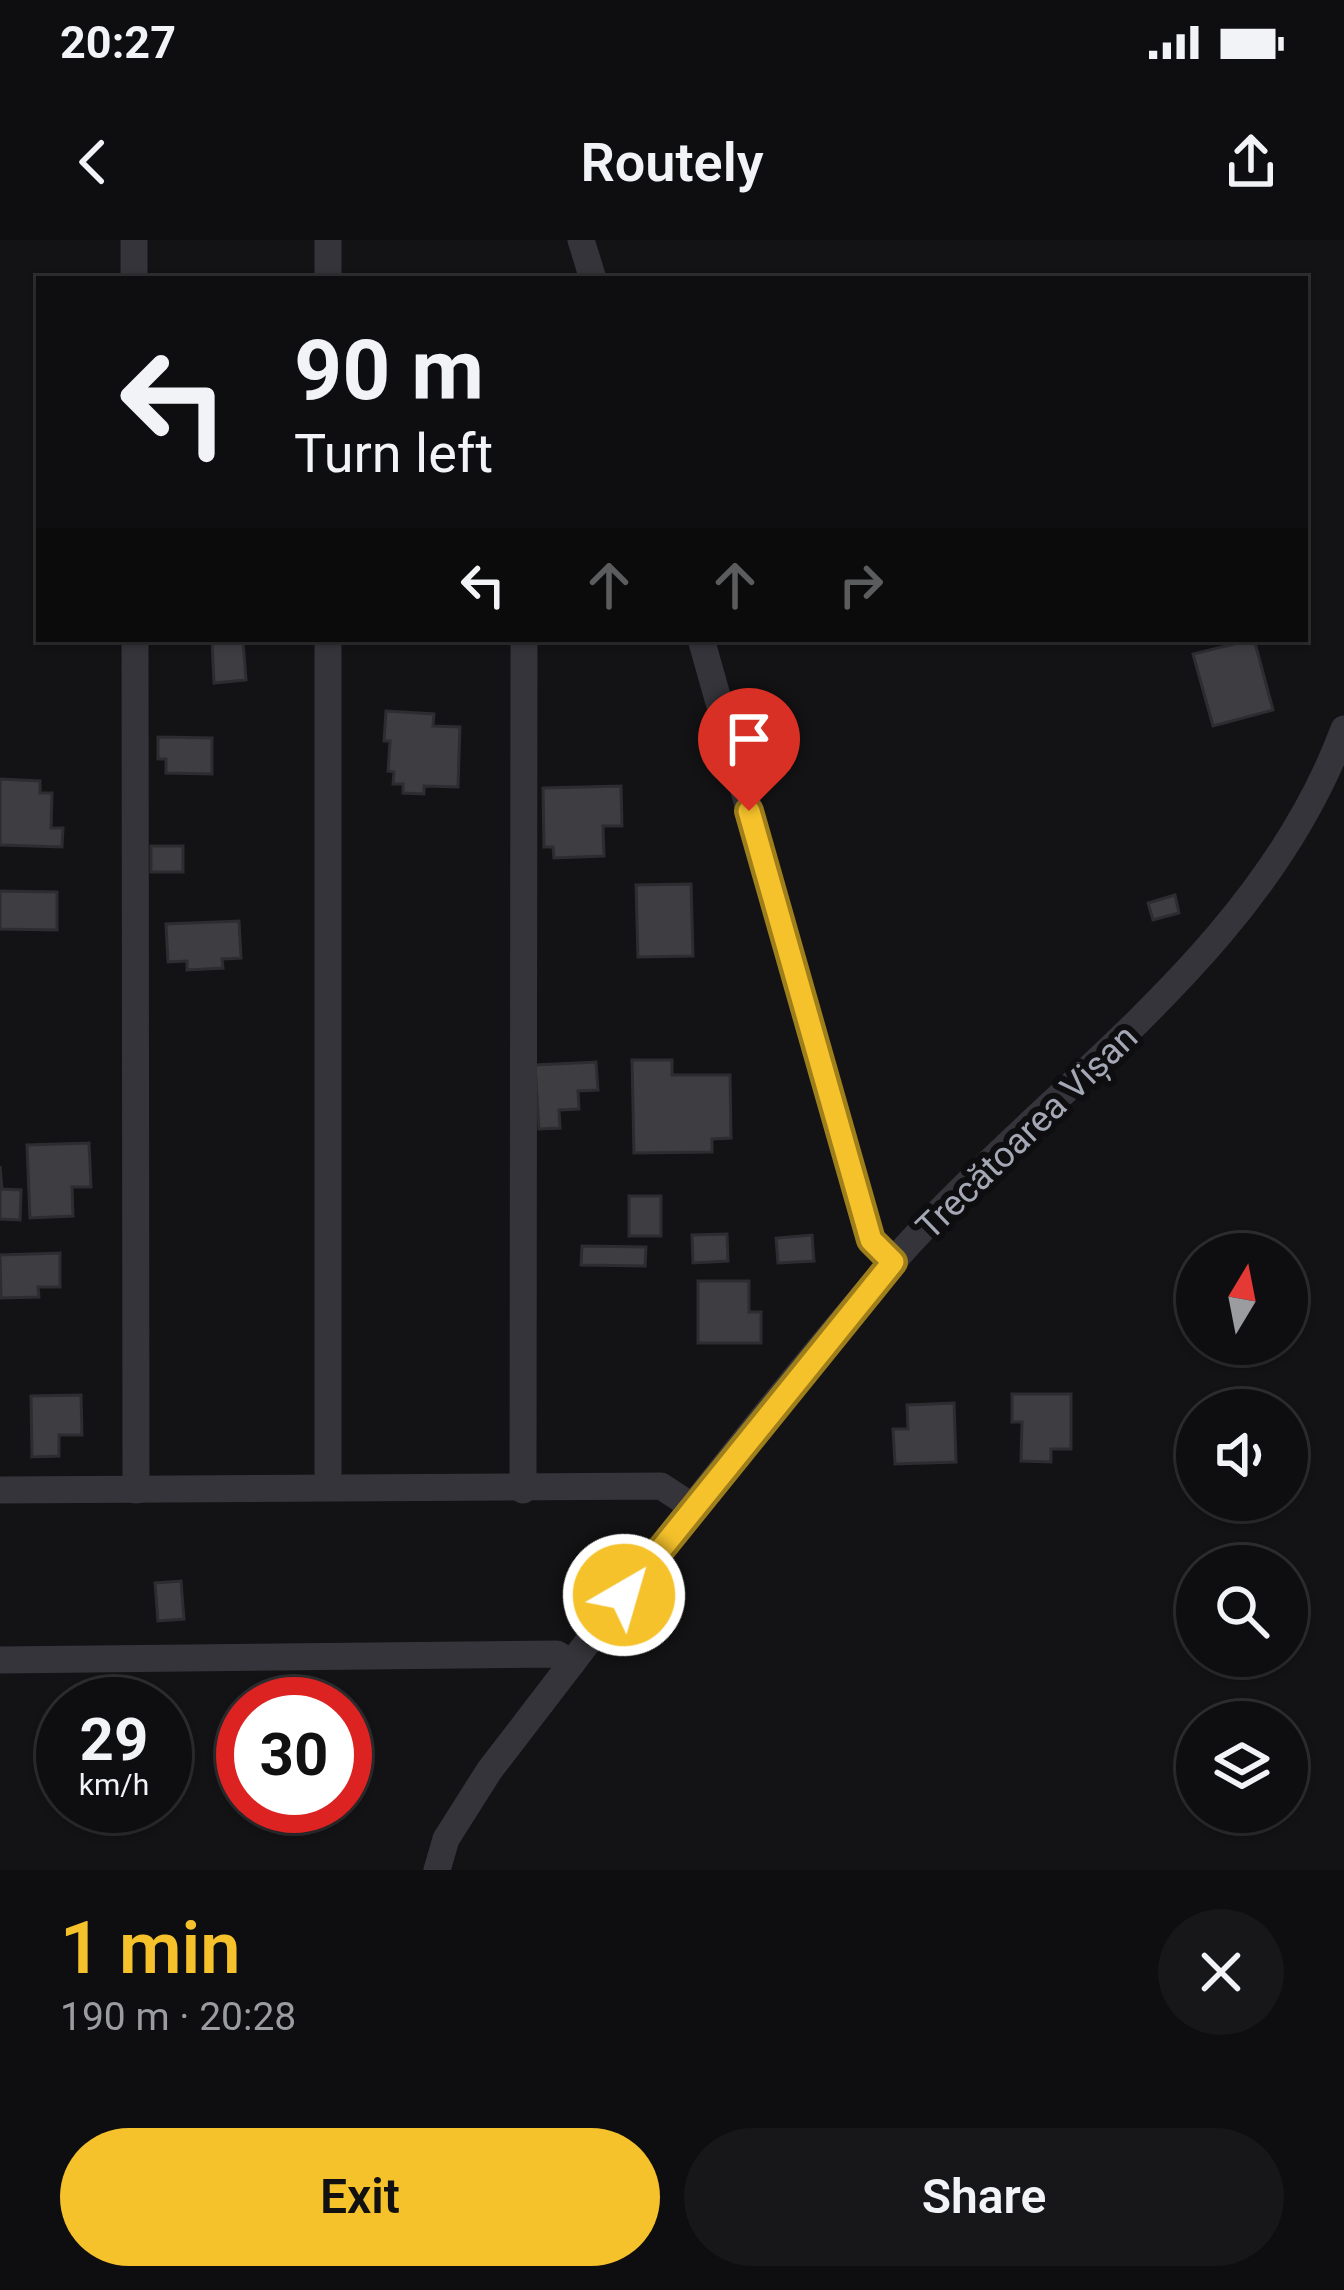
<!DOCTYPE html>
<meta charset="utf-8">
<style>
body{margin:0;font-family:Roboto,sans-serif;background:#171719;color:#f1f3f6;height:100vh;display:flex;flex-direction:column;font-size:45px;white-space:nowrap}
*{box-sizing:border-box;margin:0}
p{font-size:39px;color:#9b9c9f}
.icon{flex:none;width:66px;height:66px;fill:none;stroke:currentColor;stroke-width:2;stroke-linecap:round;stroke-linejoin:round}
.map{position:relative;height:1630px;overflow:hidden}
.panel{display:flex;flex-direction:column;background:#0e0e10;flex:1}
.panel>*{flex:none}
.hud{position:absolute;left:36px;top:36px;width:1272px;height:366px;border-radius:0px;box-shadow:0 3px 9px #0004,0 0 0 3px #2e2e30;background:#0e0e10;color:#f1f3f6;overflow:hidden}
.needle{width:78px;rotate:10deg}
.tools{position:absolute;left:1176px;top:993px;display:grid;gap:24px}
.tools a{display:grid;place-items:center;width:132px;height:132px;border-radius:50%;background:#0e0e10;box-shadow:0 3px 9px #0004,0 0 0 3px #2e2e30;font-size:60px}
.speed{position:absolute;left:36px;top:1437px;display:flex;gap:24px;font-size:60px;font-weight:700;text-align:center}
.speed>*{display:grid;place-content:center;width:156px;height:156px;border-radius:50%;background:#0e0e10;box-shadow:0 3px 9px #0004,0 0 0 3px #2e2e30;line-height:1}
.speed small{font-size:30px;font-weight:400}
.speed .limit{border:18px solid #d22;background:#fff;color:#111}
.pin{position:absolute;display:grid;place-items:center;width:102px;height:102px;color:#fff;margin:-123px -51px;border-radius:50% 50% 50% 0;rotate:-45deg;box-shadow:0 0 12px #0007}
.pin .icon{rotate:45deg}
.me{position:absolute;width:132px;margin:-66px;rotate:38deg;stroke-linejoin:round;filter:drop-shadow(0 0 9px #0008)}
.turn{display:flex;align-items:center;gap:42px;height:252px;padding:0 60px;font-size:54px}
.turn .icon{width:156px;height:156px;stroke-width:2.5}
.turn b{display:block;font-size:84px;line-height:102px}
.lanes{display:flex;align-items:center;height:114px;padding:0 60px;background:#0003;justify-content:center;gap:60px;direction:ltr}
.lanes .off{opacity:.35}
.round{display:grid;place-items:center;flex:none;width:126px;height:126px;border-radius:63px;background:#171719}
.overview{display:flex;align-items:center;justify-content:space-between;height:204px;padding:0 60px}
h1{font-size:72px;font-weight:600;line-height:90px;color:#f5c22b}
.button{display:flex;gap:24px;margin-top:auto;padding:24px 60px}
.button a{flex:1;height:138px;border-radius:72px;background:#f5c22b;color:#111;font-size:48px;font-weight:600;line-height:138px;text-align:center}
.button a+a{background:#171719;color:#f1f3f6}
.status{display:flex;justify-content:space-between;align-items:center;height:84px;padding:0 60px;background:#0e0e10;direction:ltr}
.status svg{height:33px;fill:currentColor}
header{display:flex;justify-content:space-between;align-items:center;height:156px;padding:0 60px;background:#0e0e10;font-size:54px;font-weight:600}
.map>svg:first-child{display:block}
</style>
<div class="status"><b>20:27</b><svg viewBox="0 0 49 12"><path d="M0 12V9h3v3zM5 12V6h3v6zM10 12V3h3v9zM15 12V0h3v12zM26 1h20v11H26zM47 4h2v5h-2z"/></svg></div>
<header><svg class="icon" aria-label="back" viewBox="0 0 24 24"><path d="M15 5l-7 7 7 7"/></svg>Routely<svg class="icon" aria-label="share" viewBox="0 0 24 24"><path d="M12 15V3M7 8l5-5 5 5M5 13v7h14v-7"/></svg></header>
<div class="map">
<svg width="1344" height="1630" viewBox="0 0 1344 1630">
<rect width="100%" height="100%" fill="#131315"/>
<!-- building -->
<g fill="#3d3d42" stroke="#2d2d31" stroke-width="3">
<polygon points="1254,399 1273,470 1213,486 1193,414"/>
<polygon points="243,401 246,440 214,443 212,402"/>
<polygon points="386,471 434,474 433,486 460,487 458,547 424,546 424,554 403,553 403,544 393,544 394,532 388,531 390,501 384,501"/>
<polygon points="158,497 212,498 212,534 166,533 166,519 158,519"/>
<polygon points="0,539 40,541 40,553 52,553 51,588 63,588 62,607 0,605"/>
<polygon points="621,546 622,586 603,586 604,616 554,618 553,607 544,607 543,548"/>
<rect x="151" y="606" width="32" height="26"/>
<polygon points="691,644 693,716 638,717 636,645"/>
<polygon points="0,651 57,652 57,690 0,689"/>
<polygon points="1175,655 1179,673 1153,680 1148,663"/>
<polygon points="239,681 241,718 222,719 223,728 187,730 187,721 168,722 166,684"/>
<polygon points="632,820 672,820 672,835 730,835 731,898 712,899 712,912 634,913"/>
<polygon points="596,822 598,850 578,851 579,869 559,870 560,888 539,889 535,825"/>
<polygon points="89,903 91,947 72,947 73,976 30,978 27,905"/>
<polygon points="0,926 2,949 21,950 20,980 0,979"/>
<rect x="629" y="956" width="32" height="40"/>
<polygon points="727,994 728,1021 693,1023 692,995"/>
<polygon points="812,995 814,1021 778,1023 776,998"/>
<polygon points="582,1006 646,1007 645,1026 581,1025"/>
<polygon points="60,1013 60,1047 38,1047 39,1057 1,1058 0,1015"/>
<polygon points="698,1041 749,1041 749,1072 761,1072 761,1103 698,1103"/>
<polygon points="1012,1154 1071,1154 1071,1209 1051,1209 1051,1222 1021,1221 1022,1182 1012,1182"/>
<polygon points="81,1155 82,1195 59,1195 59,1216 32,1217 31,1156"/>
<polygon points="954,1163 956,1222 895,1224 893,1189 908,1189 907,1165"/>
<polygon points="181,1341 184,1379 158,1381 155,1343"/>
</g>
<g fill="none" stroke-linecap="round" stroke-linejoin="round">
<!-- minor -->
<g stroke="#34343a" stroke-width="27">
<polyline points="134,0 134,39"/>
<polyline points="328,0 328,39"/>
<polyline points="581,0 593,39"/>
<polyline points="135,399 136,1250"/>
<polyline points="328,399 328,1247"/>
<polyline points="701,399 871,1000 893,1022"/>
<polyline points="0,1250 661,1246 693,1267"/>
<polyline points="523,1250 524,399"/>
<polyline points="0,1420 557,1414 572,1423"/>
<path d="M437 1630 446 1599 489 1531C620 1361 749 1188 890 1025 1044 848 1259 718 1344 489"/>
</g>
</g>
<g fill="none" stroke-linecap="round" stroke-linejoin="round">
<defs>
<polyline id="route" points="624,1355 893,1022 871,1000 749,571"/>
</defs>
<!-- route casing -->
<use href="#route" stroke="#9f7e1c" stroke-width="30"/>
<!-- route -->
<use href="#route" stroke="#f5c22b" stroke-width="21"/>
</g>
<g text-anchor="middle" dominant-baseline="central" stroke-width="12" stroke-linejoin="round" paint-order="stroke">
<!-- street labels -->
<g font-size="36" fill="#a4a8b5" stroke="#0e0e10">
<text transform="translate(1027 892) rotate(-44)">Trecătoarea Vișan</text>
</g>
</g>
</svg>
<div class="tools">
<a><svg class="needle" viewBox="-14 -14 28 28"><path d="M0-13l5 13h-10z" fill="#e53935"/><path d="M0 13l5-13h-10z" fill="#9b9c9f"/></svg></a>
<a><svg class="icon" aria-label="sound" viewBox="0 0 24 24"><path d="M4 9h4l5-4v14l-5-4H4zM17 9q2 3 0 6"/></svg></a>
<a><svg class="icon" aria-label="search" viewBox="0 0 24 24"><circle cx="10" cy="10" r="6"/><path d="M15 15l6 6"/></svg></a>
<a><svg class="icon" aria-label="layers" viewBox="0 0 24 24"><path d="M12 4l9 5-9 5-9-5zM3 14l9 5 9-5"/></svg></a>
</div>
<div class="speed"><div>29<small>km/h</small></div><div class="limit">30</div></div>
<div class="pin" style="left:749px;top:571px;background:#d93025"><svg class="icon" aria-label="arrive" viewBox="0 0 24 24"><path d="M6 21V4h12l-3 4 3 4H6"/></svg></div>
<svg class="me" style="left:624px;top:1355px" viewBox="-20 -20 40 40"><circle r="17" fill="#f5c22b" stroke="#fff" stroke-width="3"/><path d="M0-11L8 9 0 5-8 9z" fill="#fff"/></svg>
<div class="hud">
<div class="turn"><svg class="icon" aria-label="left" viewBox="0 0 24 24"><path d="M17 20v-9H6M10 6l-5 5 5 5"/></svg><div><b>90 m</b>Turn left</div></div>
<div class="lanes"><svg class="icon" aria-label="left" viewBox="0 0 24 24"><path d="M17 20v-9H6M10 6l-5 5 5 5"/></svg><svg class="icon off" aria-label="ahead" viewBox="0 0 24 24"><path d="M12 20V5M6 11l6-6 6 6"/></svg><svg class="icon off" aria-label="ahead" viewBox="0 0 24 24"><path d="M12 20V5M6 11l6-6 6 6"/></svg><svg class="icon off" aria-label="right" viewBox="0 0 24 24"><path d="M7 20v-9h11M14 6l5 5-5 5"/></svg></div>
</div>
</div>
<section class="panel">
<div class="overview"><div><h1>1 min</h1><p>190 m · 20:28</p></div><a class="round"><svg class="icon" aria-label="close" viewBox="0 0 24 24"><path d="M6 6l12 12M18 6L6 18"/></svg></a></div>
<div class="button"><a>Exit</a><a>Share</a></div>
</section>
